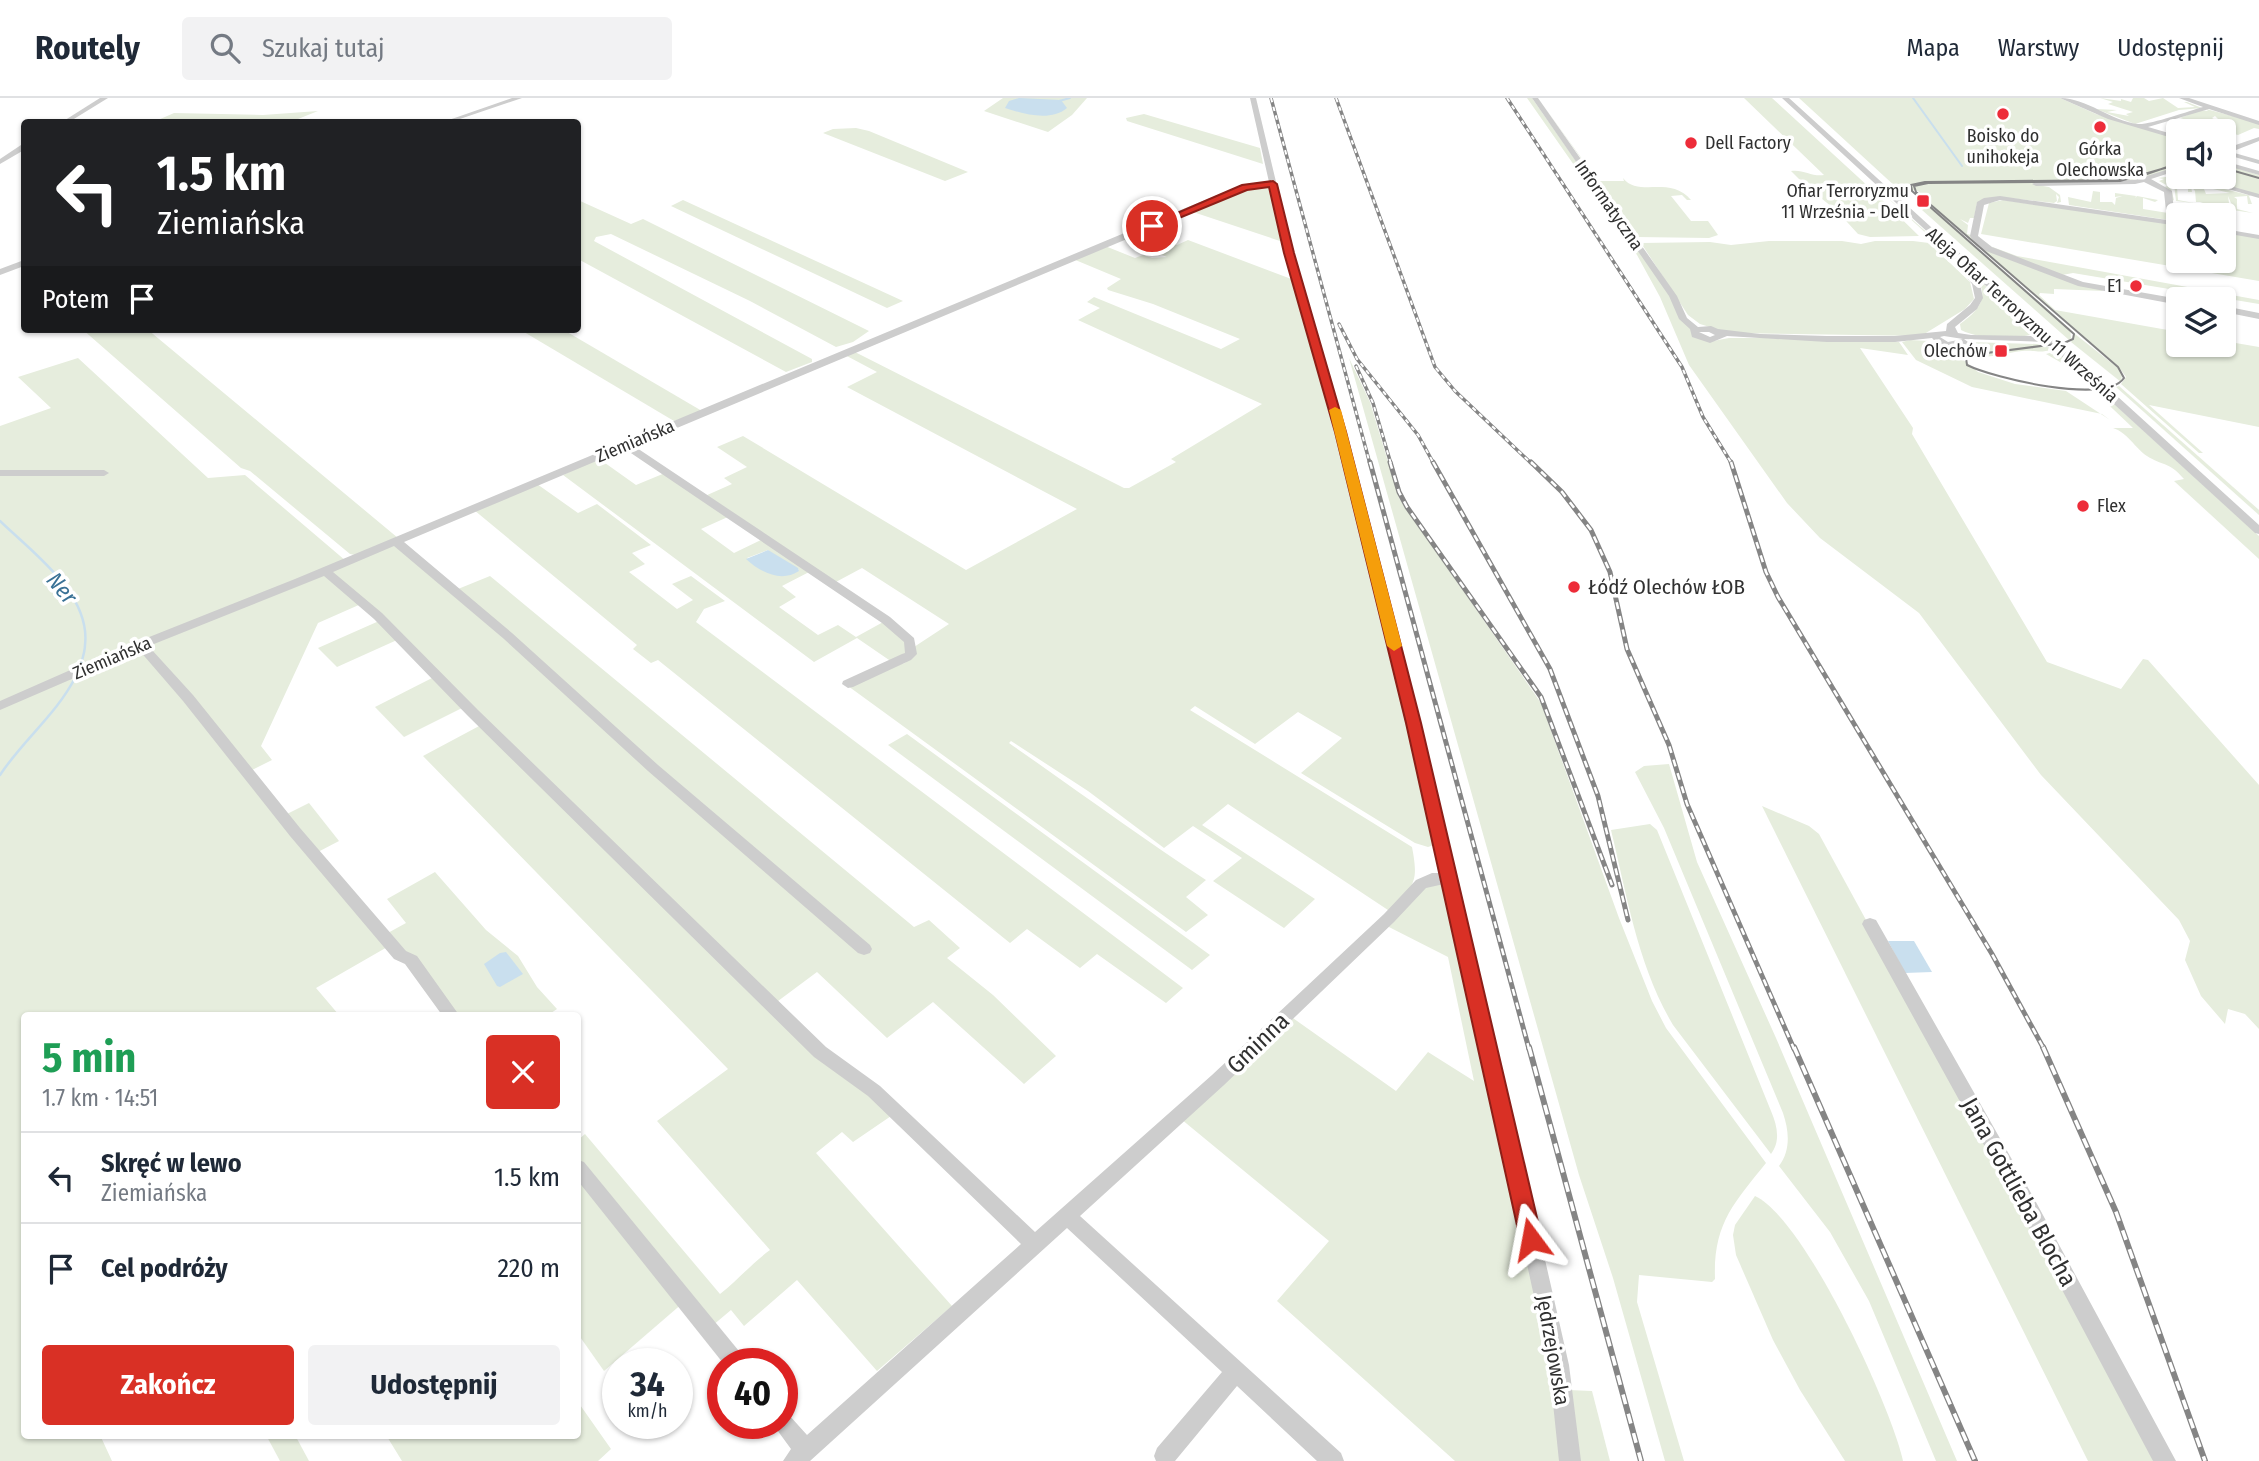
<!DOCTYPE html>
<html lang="pl">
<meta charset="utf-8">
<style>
body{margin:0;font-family:"Fira Sans Condensed",sans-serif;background:#f2f2f3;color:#1f2937;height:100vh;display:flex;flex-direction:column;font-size:26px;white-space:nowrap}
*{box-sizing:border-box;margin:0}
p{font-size:23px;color:#747a83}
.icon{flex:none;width:38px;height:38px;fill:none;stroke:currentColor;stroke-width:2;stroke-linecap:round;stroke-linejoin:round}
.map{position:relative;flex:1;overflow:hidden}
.drawer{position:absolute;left:21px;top:914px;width:560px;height:427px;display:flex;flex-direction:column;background:#fff;border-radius:7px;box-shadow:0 2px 5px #0004}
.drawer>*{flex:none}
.banner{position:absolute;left:21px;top:21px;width:560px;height:214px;border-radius:7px;box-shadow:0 2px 5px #0004;background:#202124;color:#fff;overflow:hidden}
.buttons{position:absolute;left:2166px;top:21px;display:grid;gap:14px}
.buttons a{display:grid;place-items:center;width:70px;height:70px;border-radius:7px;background:#fff;box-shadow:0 2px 5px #0004;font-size:35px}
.speed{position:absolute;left:602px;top:1250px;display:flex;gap:14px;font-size:35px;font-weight:700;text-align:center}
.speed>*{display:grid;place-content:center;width:91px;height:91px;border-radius:50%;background:#fff;box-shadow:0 2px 5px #0004;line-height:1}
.speed small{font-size:18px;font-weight:400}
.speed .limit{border:10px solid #d22;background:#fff;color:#111}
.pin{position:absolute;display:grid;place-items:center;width:60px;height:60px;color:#fff;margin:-30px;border:4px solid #fff;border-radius:50%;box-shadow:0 2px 7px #0007}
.me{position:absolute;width:77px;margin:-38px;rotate:347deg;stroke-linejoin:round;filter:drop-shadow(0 0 5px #0008)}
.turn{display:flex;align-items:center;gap:24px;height:147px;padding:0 21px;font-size:32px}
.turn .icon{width:91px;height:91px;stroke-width:2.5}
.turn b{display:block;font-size:49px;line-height:60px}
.then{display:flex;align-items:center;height:66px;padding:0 21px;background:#0003;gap:14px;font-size:26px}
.round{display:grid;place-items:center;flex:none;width:74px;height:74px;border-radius:7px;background:#f2f2f3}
.summary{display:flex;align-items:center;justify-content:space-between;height:119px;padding:0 21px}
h1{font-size:42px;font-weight:700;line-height:52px;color:#1e9e55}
.button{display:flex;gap:14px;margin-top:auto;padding:14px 21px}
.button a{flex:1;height:80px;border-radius:7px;background:#d93025;color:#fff;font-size:28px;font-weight:700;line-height:80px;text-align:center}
.button a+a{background:#f2f2f3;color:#1f2937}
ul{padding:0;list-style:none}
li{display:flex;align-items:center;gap:21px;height:91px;padding:0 21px;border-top:2px solid #e0e1e3}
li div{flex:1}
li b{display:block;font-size:26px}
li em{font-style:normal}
header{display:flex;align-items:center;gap:42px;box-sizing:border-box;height:98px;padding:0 35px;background:#fff;border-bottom:2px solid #e0e1e3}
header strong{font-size:33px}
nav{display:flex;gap:38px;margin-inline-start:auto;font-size:24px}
.search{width:490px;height:63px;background:#f2f2f3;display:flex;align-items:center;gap:18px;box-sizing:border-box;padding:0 24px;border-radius:7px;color:#747a83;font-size:26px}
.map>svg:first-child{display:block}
</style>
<header>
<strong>Routely</strong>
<div class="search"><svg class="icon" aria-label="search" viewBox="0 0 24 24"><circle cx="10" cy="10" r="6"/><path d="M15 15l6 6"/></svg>Szukaj tutaj</div>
<nav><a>Mapa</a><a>Warstwy</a><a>Udostępnij</a></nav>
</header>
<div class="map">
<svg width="2259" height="1363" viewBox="0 0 2259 1363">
<rect width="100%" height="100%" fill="#fff"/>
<!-- green -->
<g fill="#e6eddd" fill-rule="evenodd">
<polygon points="1003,0 1087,0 1072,17 1048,34 984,13"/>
<polygon points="1527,0 1532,0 1692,229 1693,238 1713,243 1729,240 1766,240 1899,244 1908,257 1860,250 1913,330 1912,336 2047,564 2121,591 2143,561 2148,562 2259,687 2259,931 2245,916 2228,911 2225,926 2201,898 2185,862 2190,843 2179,822 2041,677 1919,515 1820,440 1787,405 1689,267 1660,199 1637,157"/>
<path d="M1538 0 1598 83H1624L1623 80C1638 100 1670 77 1691 102H1687L1682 97 1671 98 1691 123H1708L1718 137 1709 140 1637 139Z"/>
<path d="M1744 0H1772L1870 90 1863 91 1872 92 1919 138 1870 139 1858 136 1837 113 1811 92 1813 87 1799 81 1791 73C1803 71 1812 79 1824 77Z"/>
<polygon points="1799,0 2060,0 2096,16 2179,41 2179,69 2128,84 2037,87 2049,89 2060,97 2061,104 2057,105 2059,99 2056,96 2057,103 2054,105 2000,99 1977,105 1974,120 1970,120 1968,125 1960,121 1968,127 1967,136 1971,137 1974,143 2104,193 2054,191 2054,196 2040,195 2039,197 2055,212 2179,234 2179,247 2224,247 2224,243 2259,249 2259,329 2149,307 2203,355 2199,355 2121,286 2126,279 2118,268 1934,109 1918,93 1897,90"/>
<polygon points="2100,0 2121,3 2121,1 2131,4 2133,0 2144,0 2149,3 2163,0 2178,10 2195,9 2184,4 2187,4 2202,10 2179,12 2135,26 2096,11 2117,12 2107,14 2129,18 2126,16 2133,14 2108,6 2113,4"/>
<polygon points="2206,11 2259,25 2259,31 2254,30 2238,37 2213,30 2227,26 2217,24 2219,22 2215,18 2212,20 2217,23 2205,27 2180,20 2200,12 2208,13"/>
<polygon points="318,13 293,23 73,24 158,22 174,15 263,17"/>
<polygon points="1144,16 1260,50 1263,66 1127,23 1126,20"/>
<polygon points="856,30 869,33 968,74 945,83 823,35 833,31"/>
<polygon points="2224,66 2259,77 2259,98 2194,79 2224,79"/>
<polygon points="2177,75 2174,77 2183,80 2180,84 2181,87 2184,79 2209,87 2211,91 2204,91 2206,96 2230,95 2213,91 2213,88 2252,98 2249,98 2252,106 2248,106 2247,98 2234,99 2237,101 2237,111 2253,115 2225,111 2231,105 2228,98 2229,105 2223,111 2207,109 2220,111 2210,114 2221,117 2208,117 2210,116 2205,114 2204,117 2197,117 2196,108 2185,106 2185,109 2181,109 2180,105 2199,108 2197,106 2203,104 2196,104 2195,93 2191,88 2192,94 2188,94 2188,90 2177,89 2178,102 2194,105 2176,103 2174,86 2171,90 2174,102 2172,103 2168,91 2164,89 2168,88 2159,83 2164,81 2158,80 2173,78 2169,76"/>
<polygon points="1270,88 1283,144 1190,113 1247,90"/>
<path d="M1879 92 1976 178 2032 236C2014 243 1979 241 1961 232L1960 226C1974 216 1989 203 1979 184Z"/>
<polygon points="2093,93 2100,94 2100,104 2112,104 2115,107 2116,100 2122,98 2115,99 2115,95 2136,98 2135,100 2137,98 2158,102 2155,104 2143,100 2143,111 2168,115 2168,122 2069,107 2068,99 2091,104"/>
<polygon points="578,102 631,126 643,121 869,233 853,244 836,249 750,203 611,136 596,139 594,143 812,261 812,264 786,274 578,161"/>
<polygon points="683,102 903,203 887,210 671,108"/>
<polygon points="2003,102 2179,127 2179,163 2224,163 2224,134 2259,140 2259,183 1981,136 1989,105"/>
<polygon points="1929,108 2070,231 2071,240 2069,242 1922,112"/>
<path d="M1140 134 1177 147 1188 142 1294 182 1308 224 1373 478 1437 746 1428 749 1415 745 1301 675 1342 640 1298 614 1255 646 1195 608 1190 612 1412 749C1419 786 1414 785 1391 814L1228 706 1202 727 1315 801 1284 830 1213 783 1242 760 1193 728 1164 750 1088 693 1011 643 1009 645C1075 691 1139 738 1206 782L1186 799 1208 817 1186 834 848 588 889 569 905 565 914 549 949 526 862 470 834 485 705 398 732 386 724 380 747 369 717 349 743 338 966 472 1077 411 847 289 877 274 845 257 853 253 1124 390H1129L1176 364 1171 361 1262 306 1078 222 1100 210 1087 204 1094 199 1221 251 1240 241 1153 206 1108 192 1107 190 1121 181 1073 161 1105 148 1135 160 1143 157 1152 160 1167 159 1122 141Z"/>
<polygon points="1981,141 1990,148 2017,158 2259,202 2259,206 2073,175 2062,177 1996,152"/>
<polygon points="1769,143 1842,143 1861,146 1875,143 1913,143 1929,145 1970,184 1974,201 1965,211 1921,238 1729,235 1700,226 1688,217 1641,145 1710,144 1731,147"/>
<polygon points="82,231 147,231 398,440 355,457 350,456 250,373 241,370"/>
<polygon points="519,231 562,231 702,313 674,323"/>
<polygon points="2075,236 2118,270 2122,277 2121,284 2071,244"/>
<polygon points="1910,242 1930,243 1946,247 1978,274 2015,286 2066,293 2110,322 2102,316 1972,289 1916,262 1902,244"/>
<path d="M1968 244 2037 246 2054 251C2038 256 2037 252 2022 253 1996 256 1983 264 1965 253L1963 249Z"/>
<path d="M2056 253 2259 438V461L2174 383 2184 381C2169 363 2162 368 2147 358 2135 350 2127 334 2113 330H2133L2093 292 2097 291H2092L2074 272 2046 256Z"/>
<polygon points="78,260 208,380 245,377 346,463 400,443 458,491 490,478 914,829 929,822 960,850 947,860 993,897 1056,958 1024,986 933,904 887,940 817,874 774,906 361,506 318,525 261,648 272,662 250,673 389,848 316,890 339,917 24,917 24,1160 22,1166 24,1172 24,1337 100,1337 112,1363 0,1363 0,328 51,310 18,279"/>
<path d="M1349 260 1370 304 1399 400 1541 605 1619 820 1652 903 1666 930 1766 1065C1734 1105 1713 1126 1715 1181L1712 1184 1639 1177 1637 1204 1684 1363H1665L1613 1180 1579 1077Z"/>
<polygon points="2119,288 2259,412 2259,417 2116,289"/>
<path d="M598 360 636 387 665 375 730 418 701 431 734 455 763 441 811 473 782 488 796 499 779 509 818 537 838 527 856 539 885 523 904 539 910 555 892 564 857 540 814 564 563 377ZM768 452 770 454 799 472C777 482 764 475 747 460Z"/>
<polygon points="537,386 578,415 597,406 651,447 632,455 645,466 629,474 677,511 693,502 672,486 691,478 725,503 704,511 696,524 1183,890 1166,905 1097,856 1080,870 1027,831 1010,845 658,562 651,565 633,551 637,547 474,412"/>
<polygon points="379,523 397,542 337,569 318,550"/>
<polygon points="434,579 464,609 404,639 375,609"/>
<path d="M481 627 894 1016 853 1044 842 1034 816 1055 952 1208 877 1273 797 1182 744 1228 731 1212 712 1228 578 1065V1042L585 1036 720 1196C738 1182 751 1166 770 1152L657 1023 728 971 423 658Z"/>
<polygon points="907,636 1210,857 1192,872 888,647"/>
<path d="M1669 666 1697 764 1776 940 1957 1363H1936L1869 1203 1830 1134 1779 1068C1791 1052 1789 1033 1783 1015L1664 730 1635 674 1644 668Z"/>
<polygon points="309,705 339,743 316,755 287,716"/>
<polygon points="1762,708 1809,728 1819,736 2162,1363 2088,1363"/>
<path d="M1650 726 1657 732 1771 1013C1777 1027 1781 1043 1771 1056L1673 927C1638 868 1627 798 1611 732Z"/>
<polygon points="435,774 486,832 518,858 537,889 557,911 548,917 454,917 386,836 406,825 387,801"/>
<polygon points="1444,784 1551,1261 1562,1363 1455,1363 1277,1203 1329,1143 1181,1021 1290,918 1396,993 1428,954 1474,983 1448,859 1385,827 1423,788"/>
<polygon points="578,1073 684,1204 604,1273 578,1236"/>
<path d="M1755 1098C1805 1121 1891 1308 1903 1363H1845L1800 1292 1773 1242 1736 1157 1733 1137 1735 1127Z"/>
<polygon points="1568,1292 1592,1293 1610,1363 1575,1363"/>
<polygon points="578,1304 611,1351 598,1363 402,1363 386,1337 578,1337"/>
<polygon points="266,1337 295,1337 309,1363 280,1363"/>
</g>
<!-- water -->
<g fill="#c9dfee">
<path d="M1019 0 1061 2 1067 10C1050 24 1024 16 1005 10L1009 3Z"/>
<path d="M768 452 798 470 799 473C781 485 760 474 746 461Z"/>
<polygon points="1888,843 1914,843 1932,874 1905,875"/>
<polygon points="506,854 523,876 500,889 497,888 484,866 500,855"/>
</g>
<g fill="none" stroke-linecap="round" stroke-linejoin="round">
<!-- stream-far1 -->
<g stroke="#c9dfee" stroke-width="2">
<polyline points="1913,0 1962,68"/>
<polyline points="1059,3 1070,0"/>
</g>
<!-- stream -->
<g stroke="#c9dfee" stroke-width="2.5">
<path d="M0 423C33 455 91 496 85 547 85 554 82 562 80 569"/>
<path d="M0 677C23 642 57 616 76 578"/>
</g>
<!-- minor -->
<g fill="#cdcdcd" fill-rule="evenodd">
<polygon points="100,0 108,0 69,24 62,24"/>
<polygon points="512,0 522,0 451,24 443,24"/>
<path d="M1250 0H1256L1293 155 1346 334 1458 780 1569 1267 1581 1363H1559L1549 1267 1444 786 1426 790 1394 824 1224 987 1080 1118 1341 1355 1344 1363H1317L1237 1288 1175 1363H1156L1154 1358 1157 1350 1222 1274 1067 1130 810 1363H783L791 1351 772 1325H782V1314L789 1317 807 1337 1021 1146 868 998 814 959 468 618 374 521 324 478 154 546 152 552 193 597 300 730 406 853 417 858 459 917H442L405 866 394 861 290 738 183 603 139 552 0 612V603L109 555 295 481 1134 131 1242 87 1269 84ZM1270 89 1285 155 1336 334 1441 775H1432L1416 782 1384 816 1212 977 1035 1134 880 988 826 949 478 612 382 515 333 474 394 448 504 541 648 673 858 855 864 857 870 855 872 851 870 847 658 667 512 535 404 444 625 351 882 525 904 544 905 555 902 556 843 583 842 586 848 590 853 589 911 562 917 556 914 540 890 519 634 348 1246 91Z"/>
<path d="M1532 0H1538L1677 198 1687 220 1698 229 1711 228 1718 231 1760 236 1827 238H1895L1946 233 1947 226 1970 207 1975 200 1972 186 1964 176 1971 174 1782 0H1789L2259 427V436L2255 435 2046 244 1964 241 1968 244 1966 246C1954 251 1941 251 1932 240L1895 244H1827L1727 238 1710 245 1692 239 1690 231 1679 221 1669 198ZM1972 175 2040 238 1971 237 1958 235 1955 229 1977 211 1983 200 1980 186ZM1699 234H1709L1715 237 1710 239ZM1944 238 1963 241 1948 244 1940 239Z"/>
<path d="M2060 0C2087 0 2111 23 2138 26 2150 27 2189 13 2203 9L2179 0H2189L2259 23V27L2209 11 2148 29 2179 38V42L2108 21Z"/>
<polygon points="2259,39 2259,43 2231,54 2259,62 2259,66 2224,56 2224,51"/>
<polygon points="21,47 24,47 24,52 0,66 0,61"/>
<polygon points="2224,63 2259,73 2259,77 2224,67"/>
<polygon points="2179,68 2179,72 2151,81 2172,93 2175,123 2179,124 2179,128 2000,102 1984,107 1978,138 1992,149 2083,184 2179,201 2179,207 2078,188 1986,153 1976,147 1970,138 1977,104 1984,100 2000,98 2167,122 2164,94 2144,84 2135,86 2036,88 2032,86 2036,84 2134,82"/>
<polygon points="2187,79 2198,79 2259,96 2259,100"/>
<polygon points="2224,131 2259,137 2259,141 2224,135"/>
<polygon points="24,162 24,168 0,177 0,171"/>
<polygon points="2224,208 2259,215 2259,221 2224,214"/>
<polygon points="0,372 104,372 109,375 104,378 0,378"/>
<polygon points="1870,820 1876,822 2031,1095 2176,1363 2153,1363 2017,1107 1862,826 1864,822"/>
<polygon points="578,1062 584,1064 743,1258 746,1265 723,1265 578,1083"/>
</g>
<!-- tram -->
<g stroke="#858585" stroke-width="2">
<path d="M2179 65 2141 78 2117 82 1925 84 1911 87 1912 93 2074 236 2073 241 2064 245 1971 257 1966 260 1967 267C1993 280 2106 307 2124 280L2118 269 1916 94 1914 88 1928 85 2120 83 2179 66"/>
<polyline points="2224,70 2259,80"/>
</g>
<defs>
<g id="rail-far2">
<polyline points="1271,0 1370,366"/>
<polyline points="1336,0 1435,269 1455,293 1532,366"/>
<polyline points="1507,0 1682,269 1703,319 1732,366"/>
<polyline points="1339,226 1357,261 1418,337 1434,366"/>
<polyline points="1356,268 1373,305 1391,366"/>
</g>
<g id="rail-far1">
<polyline points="1370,364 1529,951"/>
<polyline points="1390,364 1399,394 1407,409 1541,599 1612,787"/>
<polyline points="1433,364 1550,571 1598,698 1628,822"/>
<polyline points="1531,364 1562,394 1591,432 1610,474 1627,551 1669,647 1687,706 1794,951"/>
<polyline points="1731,364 1766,474 1778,499 1992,856 2044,951"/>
</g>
<g id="rail">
<polyline points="1529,949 1641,1363"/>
<polyline points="1794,949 1975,1363"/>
<polyline points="2043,949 2116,1114 2205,1363"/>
</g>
</defs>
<!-- rail-far2 casing -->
<use href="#rail-far2" stroke="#858585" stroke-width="3.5"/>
<!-- rail-far1 casing -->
<use href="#rail-far1" stroke="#858585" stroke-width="5"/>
<!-- rail casing -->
<use href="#rail" stroke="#858585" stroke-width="6"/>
<!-- rail-far2 -->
<use href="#rail-far2" stroke="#fff" stroke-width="2" stroke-dasharray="4.5" stroke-linecap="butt"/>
<!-- rail-far1 -->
<use href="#rail-far1" stroke="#fff" stroke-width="2.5" stroke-dasharray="7" stroke-linecap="butt"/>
<!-- rail -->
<use href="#rail" stroke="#fff" stroke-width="3.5" stroke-dasharray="10" stroke-linecap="butt"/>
</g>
<!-- route -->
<polygon fill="#d93025" stroke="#8d1f18" stroke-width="2" points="1273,83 1277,86 1294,155 1346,334 1421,625 1542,1141 1538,1148 1531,1151 1523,1148 1520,1141 1406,625 1335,334 1284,155 1269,89 1247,92 1155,130 1147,128 1242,87"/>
<!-- slow -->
<polygon fill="#f59e0b" points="1335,309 1341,312 1402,548 1394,553 1387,548 1329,312"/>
<!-- markers -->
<g fill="#ed2c39" stroke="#fff" stroke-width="2.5">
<circle cx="2003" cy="16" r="7"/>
<circle cx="2100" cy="29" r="7"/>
<circle cx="1691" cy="45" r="7"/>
<rect x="1916" y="96" width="14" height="14" rx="3.5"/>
<circle cx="2136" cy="188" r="7"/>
<rect x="1994" y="246" width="14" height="14" rx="3.5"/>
<circle cx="2083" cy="408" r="7"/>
<circle cx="1574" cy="489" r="7"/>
</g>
<g text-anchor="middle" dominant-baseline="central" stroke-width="7" stroke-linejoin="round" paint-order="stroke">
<!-- far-poi labels -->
<g font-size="18" fill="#303030" stroke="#fff" text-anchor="end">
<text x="2003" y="38" text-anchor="middle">Boisko do<tspan x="2003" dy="21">unihokeja</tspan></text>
<text x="1705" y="45" text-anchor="start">Dell Factory</text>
<text x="2100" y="51" text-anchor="middle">Górka<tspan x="2100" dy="21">Olechowska</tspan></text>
<text x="1909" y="93">Ofiar Terroryzmu<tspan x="1909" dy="21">11 Września - Dell</tspan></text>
<text x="2122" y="188">E1</text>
<text x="1987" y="253">Olechów</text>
<text x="2097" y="408" text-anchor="start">Flex</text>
</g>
<!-- far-street labels -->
<g font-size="18" fill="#303030" stroke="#fff">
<text transform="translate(1609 107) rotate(55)">Informatyczna</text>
<text transform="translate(2022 217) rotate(42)">Aleja Ofiar Terroryzmu 11 Września</text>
<text transform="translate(635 343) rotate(-23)">Ziemiańska</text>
<text transform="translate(112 560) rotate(-23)">Ziemiańska</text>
</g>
<!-- poi labels -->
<g font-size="21" fill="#303030" stroke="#fff" text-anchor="start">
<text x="1588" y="489">Łódź Olechów ŁOB</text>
</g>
<!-- street labels -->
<g font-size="21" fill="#303030" stroke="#fff">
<text transform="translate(1553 1252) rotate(80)">Jędrzejowska</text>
</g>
<!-- water labels -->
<g font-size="23" font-style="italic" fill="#3a7296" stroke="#fff">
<text transform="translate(62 490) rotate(50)">Ner</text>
</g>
<!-- near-street labels -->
<g font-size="24" fill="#303030" stroke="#fff">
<text transform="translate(1258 945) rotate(-44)">Gminna</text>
<text transform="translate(2019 1094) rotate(61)">Jana Gottlieba Blocha</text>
</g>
</g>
</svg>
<div class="buttons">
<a><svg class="icon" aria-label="sound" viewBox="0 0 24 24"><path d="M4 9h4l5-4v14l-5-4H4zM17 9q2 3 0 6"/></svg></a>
<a><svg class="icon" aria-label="search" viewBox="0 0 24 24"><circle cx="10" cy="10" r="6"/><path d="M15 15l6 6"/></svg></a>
<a><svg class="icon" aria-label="layers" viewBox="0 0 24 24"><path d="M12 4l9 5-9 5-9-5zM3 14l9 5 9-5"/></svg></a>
</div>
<div class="speed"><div>34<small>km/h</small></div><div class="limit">40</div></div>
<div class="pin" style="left:1152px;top:128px;background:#d93025"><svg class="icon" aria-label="arrive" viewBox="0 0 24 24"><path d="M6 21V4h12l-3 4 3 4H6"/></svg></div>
<svg class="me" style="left:1531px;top:1141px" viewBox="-20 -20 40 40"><path d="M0-17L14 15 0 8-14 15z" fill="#d93025" stroke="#fff" stroke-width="4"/></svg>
<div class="banner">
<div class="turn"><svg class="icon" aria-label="left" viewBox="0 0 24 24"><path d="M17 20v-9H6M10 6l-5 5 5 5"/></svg><div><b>1.5 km</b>Ziemiańska</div></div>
<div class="then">Potem<svg class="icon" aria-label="arrive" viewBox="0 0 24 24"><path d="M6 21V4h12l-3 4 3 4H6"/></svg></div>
</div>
<section class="drawer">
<div class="summary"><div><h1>5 min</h1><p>1.7 km · 14:51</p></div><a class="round" style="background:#d93025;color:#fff"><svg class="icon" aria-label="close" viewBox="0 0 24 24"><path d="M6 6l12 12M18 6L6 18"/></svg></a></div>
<ul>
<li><svg class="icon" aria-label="left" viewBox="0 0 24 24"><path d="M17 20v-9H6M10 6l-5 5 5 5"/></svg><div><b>Skręć w lewo</b><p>Ziemiańska</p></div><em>1.5 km</em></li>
<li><svg class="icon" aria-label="arrive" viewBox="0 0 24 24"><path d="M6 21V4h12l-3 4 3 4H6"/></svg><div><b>Cel podróży</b></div><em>220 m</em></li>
</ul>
<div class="button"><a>Zakończ</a><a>Udostępnij</a></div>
</section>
</div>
